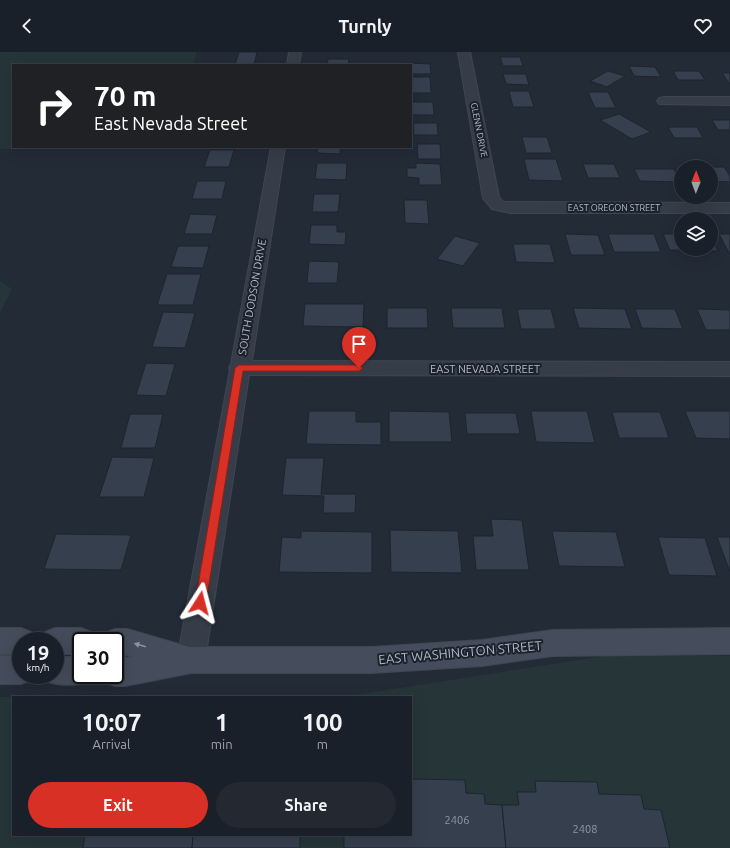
<!DOCTYPE html>
<style>
body{margin:0;font-family:Ubuntu,sans-serif;background:#232831;color:#f1f3f6;height:100vh;display:flex;flex-direction:column;font-size:15px;white-space:nowrap}
*{box-sizing:border-box;margin:0}
p{font-size:13px;color:#9fa3a8}
.icon{flex:none;width:22px;height:22px;fill:none;stroke:currentColor;stroke-width:2;stroke-linecap:round;stroke-linejoin:round}
.map{position:relative;flex:1;overflow:hidden}
.side{position:absolute;left:12px;top:644px;width:400px;height:140px;display:flex;flex-direction:column;background:#1a2029;border-radius:0px;box-shadow:0 4px 16px #0002,0 0 0 1px #383e46}
.side>*{flex:none}
.top-card{position:absolute;left:12px;top:12px;width:400px;height:84px;border-radius:0px;box-shadow:0 4px 16px #0002,0 0 0 1px #383e46;background:#202124;color:#fff;overflow:hidden}
.needle{width:26px;rotate:1deg}
.tools{position:absolute;left:674px;top:108px;display:grid;gap:8px}
.tools a{display:grid;place-items:center;width:44px;height:44px;border-radius:50%;background:#1a2029;box-shadow:0 4px 16px #0002,0 0 0 1px #383e46;font-size:20px}
.speed{position:absolute;left:12px;top:580px;display:flex;gap:8px;font-size:20px;font-weight:700;text-align:center}
.speed>*{display:grid;place-content:center;width:52px;height:52px;border-radius:50%;background:#1a2029;box-shadow:0 4px 16px #0002,0 0 0 1px #383e46;line-height:1}
.speed small{font-size:10px;font-weight:400}
.speed .limit{border:2px solid #111;border-radius:6px;background:#fff;color:#111}
.pin{position:absolute;display:grid;place-items:center;width:34px;height:34px;color:#fff;margin:-41px -17px;border-radius:50% 50% 50% 0;rotate:-45deg;box-shadow:0 0 4px #0007}
.pin .icon{rotate:45deg}
.me{position:absolute;width:44px;margin:-22px;rotate:9deg;stroke-linejoin:round;filter:drop-shadow(0 0 3px #0008)}
.turn{display:flex;align-items:center;gap:14px;height:84px;padding:0 16px;font-size:18px}
.turn .icon{width:52px;height:52px;stroke-width:2.5}
.turn b{display:block;font-size:28px;line-height:34px}
.eta{display:flex;justify-content:space-evenly;align-items:center;height:68px;text-align:center}
.eta b{font-size:24px;font-weight:700;line-height:28px}
.action{display:flex;gap:8px;margin-top:auto;padding:8px 16px}
.action a{flex:1;height:46px;border-radius:24px;background:#d93025;color:#fff;font-size:16px;font-weight:700;line-height:46px;text-align:center}
.action a+a{background:#232831;color:#f1f3f6}
header{display:flex;justify-content:space-between;align-items:center;height:52px;padding:0 16px;background:#1a2029;font-size:18px;font-weight:700}
.map>svg:first-child{display:block}
</style>
<header><svg class="icon" aria-label="back" viewBox="0 0 24 24"><path d="M15 5l-7 7 7 7"/></svg>Turnly<svg class="icon" aria-label="heart" viewBox="0 0 24 24"><path d="M12 20l-8-8c-3-5 5-10 8-4 3-6 11-1 8 4z"/></svg></header>
<div class="map">
<svg width="730" height="796" viewBox="0 0 730 796">
<rect width="100%" height="100%" fill="#232b37"/>
<!-- green -->
<g fill="#253538">
<polygon points="0,0 197,0 193,13 13,13 13,95 167,95 166,97 0,97"/>
<polygon points="0,229 12,237 0,261"/>
<polygon points="603,604 730,604 730,796 0,796 0,645 93,645 13,645 13,783 411,783 411,645 343,645"/>
</g>
<!-- building -->
<g fill="#363f4e" stroke="#1e242f">
<polygon points="239,0 257,0 254,13 235,13"/>
<polygon points="500,5 520,5 523,14 503,14"/>
<polygon points="328,7 349,7 348,13 327,13"/>
<polygon points="410,11 430,12 431,22 411,22"/>
<polygon points="629,14 655,15 661,25 634,24"/>
<polygon points="608,19 625,24 607,35 590,29"/>
<polygon points="673,19 699,19 705,28 678,28"/>
<polygon points="722,21 730,21 730,31 729,31"/>
<polygon points="503,22 526,22 529,33 506,32"/>
<polygon points="411,25 430,25 431,41 411,41"/>
<polygon points="509,39 529,39 534,55 513,55"/>
<polygon points="588,40 608,40 616,56 595,56"/>
<polygon points="412,50 433,50 434,63 412,63"/>
<polygon points="619,62 651,80 632,87 600,68"/>
<polygon points="712,68 730,68 730,78 718,78"/>
<polygon points="413,71 437,71 438,83 414,83"/>
<polygon points="668,75 697,75 703,86 674,86"/>
<polygon points="522,85 547,85 552,101 526,101"/>
<polygon points="417,92 440,92 441,107 418,107"/>
<polygon points="318,95 341,95 340,102 317,101"/>
<polygon points="210,98 234,98 229,115 204,115"/>
<polygon points="524,107 556,107 563,129 529,128"/>
<polygon points="317,111 347,111 346,128 315,127"/>
<polygon points="416,111 440,112 442,133 419,133 419,126 407,125 407,116 416,116"/>
<polygon points="583,112 614,112 620,126 588,126"/>
<polygon points="682,115 724,115 730,124 730,130 711,129 711,115"/>
<polygon points="634,117 674,117 680,130 640,129"/>
<polygon points="197,129 226,129 222,147 192,147"/>
<polygon points="314,142 340,142 338,160 312,160"/>
<polygon points="404,148 427,148 429,172 405,171"/>
<polygon points="190,162 217,163 212,182 184,182"/>
<polygon points="311,173 337,173 337,180 346,180 345,193 309,192"/>
<polygon points="565,182 598,183 605,203 571,203"/>
<polygon points="608,182 654,182 661,200 614,200"/>
<polygon points="663,182 681,182 681,197 711,197 711,186 718,199 670,198"/>
<polygon points="719,182 730,182 730,203"/>
<polygon points="455,184 480,191 463,214 437,207"/>
<polygon points="513,192 550,192 555,211 516,210"/>
<polygon points="178,194 209,194 203,216 171,215"/>
<polygon points="309,209 339,210 337,231 307,231"/>
<polygon points="167,222 201,222 193,253 157,253"/>
<polygon points="305,252 364,252 363,275 303,274"/>
<polygon points="387,256 427,256 428,276 387,276"/>
<polygon points="451,256 502,256 505,276 453,276"/>
<polygon points="573,256 625,257 632,277 579,276"/>
<polygon points="517,257 551,257 556,277 521,277"/>
<polygon points="635,257 675,257 683,277 642,276"/>
<polygon points="697,257 730,258 730,278 706,278"/>
<polygon points="163,260 195,261 185,296 152,295"/>
<polygon points="146,311 175,312 166,344 136,343"/>
<polygon points="309,359 356,359 356,370 381,370 381,393 306,392"/>
<polygon points="389,359 449,360 452,390 389,390"/>
<polygon points="531,359 587,359 595,391 536,390"/>
<polygon points="685,359 730,359 730,387 696,386"/>
<polygon points="612,360 660,360 669,386 619,386"/>
<polygon points="465,361 516,361 520,382 467,382"/>
<polygon points="130,362 163,362 155,396 121,396"/>
<polygon points="112,405 154,406 144,445 99,445"/>
<polygon points="286,406 324,406 321,442 356,442 355,461 323,461 324,444 282,443"/>
<polygon points="491,467 522,468 529,518 476,518 473,484 493,484"/>
<polygon points="390,478 458,479 462,521 391,520"/>
<polygon points="301,479 372,480 372,521 279,520 282,485 301,486"/>
<polygon points="552,479 616,480 625,515 559,514"/>
<polygon points="56,482 131,483 121,518 44,517"/>
<polygon points="658,485 705,486 717,524 669,523"/>
<polygon points="717,485 730,485 730,520"/>
<polygon points="411,727 465,728 466,741 484,742 485,752 502,753 506,796 344,796 344,783 411,783"/>
<polygon points="535,729 597,730 599,742 641,743 644,757 661,758 670,796 506,796 502,753 519,753 517,740 536,740"/>
<polygon points="85,783 193,783 192,796 83,796"/>
<polygon points="193,783 300,783 300,796 192,796"/>
</g>
<g fill="none" stroke-linecap="round" stroke-linejoin="round">
<defs>
<g id="street">
<polygon points="289,0 301,0 299,13 287,13"/>
<polygon points="458,0 470,0 499,145 503,150 730,151 730,161 510,161 492,157 483,146"/>
<polygon points="664,45 730,45 730,53 659,52 657,49 659,46"/>
<polygon points="271,95 285,95 252,309 730,310 730,324 249,323 205,608 201,617 191,621 181,617 177,608 230,318 229,316 231,312"/>
</g>
<g id="secondary">
<polygon points="0,576 21,576 31,580 34,589 21,589 21,602 0,602"/>
<polygon points="55,576 81,576 91,580 94,589 81,589 81,602 55,602 55,589 42,589 45,580"/>
<polygon points="730,576 730,602 553,604 482,614 372,621 191,621 125,634 115,634 105,630 102,623 115,623 115,606 134,605 127,603 115,603 115,589 102,589 105,581 115,577 127,577 189,595 372,595 482,588 553,578"/>
<polygon points="0,604 21,604 21,623 33,623 31,628 21,632 0,632"/>
<path d="M55 605H81V623H93L91 629C76 634 60 634 45 629L43 623H55Z"/>
</g>
</defs>
<!-- street casing -->
<use href="#street" stroke="#404651" stroke-width="2"/>
<!-- secondary casing -->
<use href="#secondary" stroke="#404651" stroke-width="2"/>
<!-- street -->
<use href="#street" fill="#373d48" fill-rule="evenodd"/>
<!-- secondary -->
<use href="#secondary" fill="#454c5b" fill-rule="evenodd"/>
</g>
<!-- one-way arrows -->
<defs><path id="oneway-solid" d="M-6-.8H1V-3.2L6.5 0L1 3.2V.8H-6Z"/></defs>
<use fill="#8c929f" href="#oneway-solid" transform="translate(140 593) rotate(-164)"/>
<!-- route -->
<polygon fill="#d93025" stroke="#8d1f18" points="239,313 359,313 363,316 359,319 243,319 206,551 204,554 200,556 197,554 195,551 235,316"/>
<g text-anchor="middle" dominant-baseline="central" stroke-width="4" stroke-linejoin="round" paint-order="stroke">
<!-- far-street labels -->
<g font-size="9" fill="#b2b8c4" stroke="#1c222d">
<text transform="translate(479 78) rotate(79)">GLENN DRIVE</text>
<text x="614" y="156">EAST OREGON STREET</text>
</g>
<!-- street labels -->
<g font-size="11" fill="#b2b8c4" stroke="#1c222d">
<text transform="translate(252 245) rotate(-80)">SOUTH DODSON DRIVE</text>
<text x="485" y="317">EAST NEVADA STREET</text>
</g>
<!-- near-number labels -->
<g font-size="11" fill="#9198a4">
<text x="457" y="768">2406</text>
<text x="585" y="777">2408</text>
</g>
<!-- near-street labels -->
<g font-size="13" fill="#b2b8c4" stroke="#1c222d">
<text transform="translate(460 600) rotate(-5)">EAST WASHINGTON STREET</text>
</g>
</g>
</svg>
<div class="tools">
<a><svg class="needle" viewBox="-14 -14 28 28"><path d="M0-13l5 13h-10z" fill="#e53935"/><path d="M0 13l5-13h-10z" fill="#9fa3a8"/></svg></a>
<a><svg class="icon" aria-label="layers" viewBox="0 0 24 24"><path d="M12 4l9 5-9 5-9-5zM3 14l9 5 9-5"/></svg></a>
</div>
<div class="speed"><div>19<small>km/h</small></div><div class="limit">30</div></div>
<div class="pin" style="left:359px;top:316px;background:#d93025"><svg class="icon" aria-label="arrive" viewBox="0 0 24 24"><path d="M6 21V4h12l-3 4 3 4H6"/></svg></div>
<svg class="me" style="left:200px;top:551px" viewBox="-20 -20 40 40"><path d="M0-17L14 15 0 8-14 15z" fill="#d93025" stroke="#fff" stroke-width="4"/></svg>
<div class="top-card">
<div class="turn"><svg class="icon" aria-label="right" viewBox="0 0 24 24"><path d="M7 20v-9h11M14 6l5 5-5 5"/></svg><div><b>70 m</b>East Nevada Street</div></div>
</div>
<section class="side">
<div class="eta">
<div><b>10:07</b><p>Arrival</p></div>
<div><b>1</b><p>min</p></div>
<div><b>100</b><p>m</p></div>
</div>
<div class="action"><a>Exit</a><a>Share</a></div>
</section>
</div>
